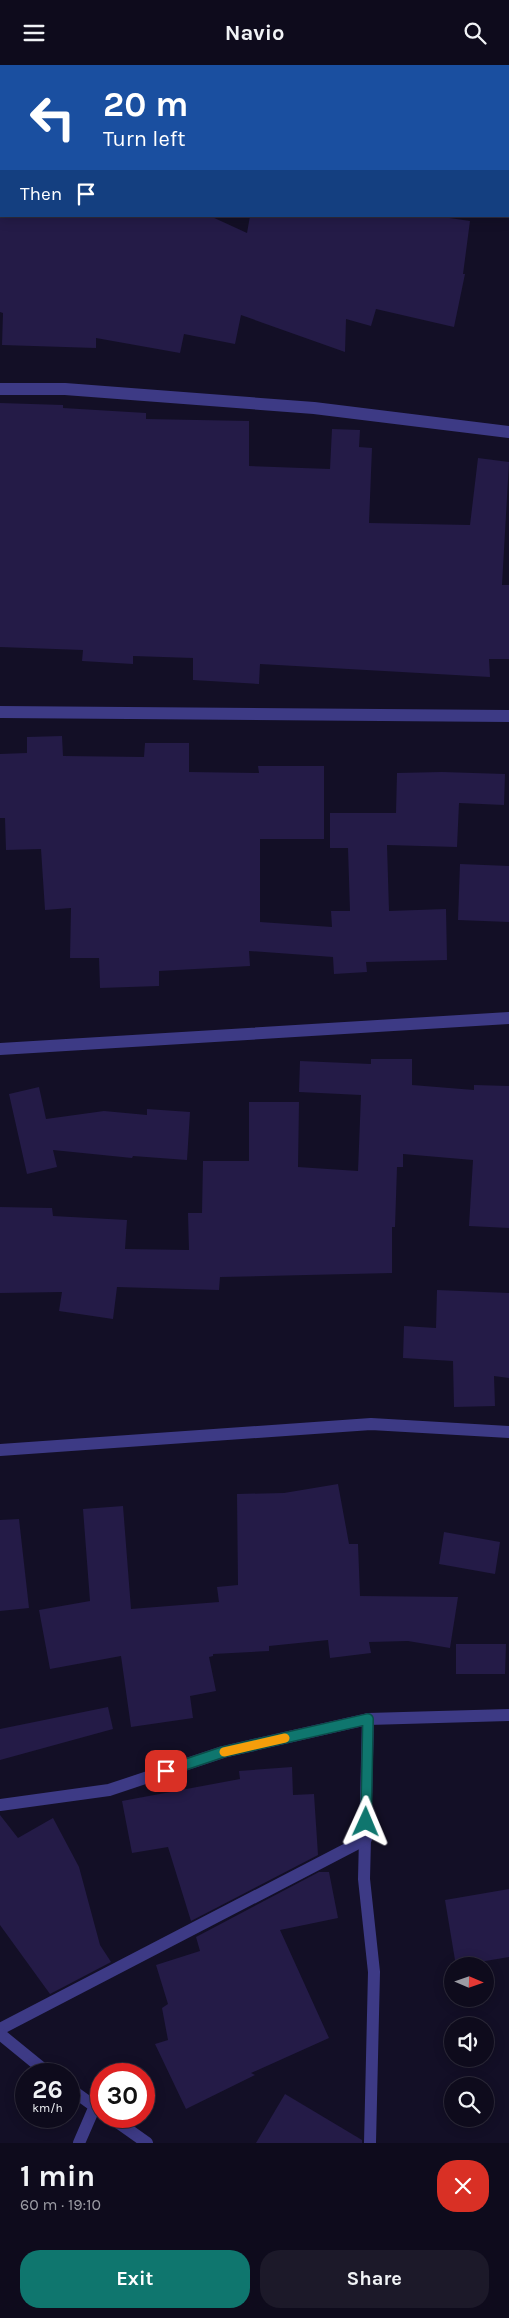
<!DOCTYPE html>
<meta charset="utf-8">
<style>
body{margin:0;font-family:Karla,sans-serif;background:#1c1929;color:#f1f3f6;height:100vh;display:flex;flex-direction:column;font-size:19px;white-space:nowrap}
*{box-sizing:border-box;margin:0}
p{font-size:16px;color:#9b9ba3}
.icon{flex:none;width:28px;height:28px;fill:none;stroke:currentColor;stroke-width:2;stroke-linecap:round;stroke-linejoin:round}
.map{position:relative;height:2078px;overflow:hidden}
.details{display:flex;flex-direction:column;background:#0e0b1c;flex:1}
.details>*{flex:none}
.guide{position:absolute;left:0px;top:0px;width:510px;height:152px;box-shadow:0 2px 12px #0003,0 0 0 1px #2e2b3b;background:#1a4fa0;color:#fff;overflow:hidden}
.needle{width:32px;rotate:92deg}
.fabs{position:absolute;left:444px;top:1892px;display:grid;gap:10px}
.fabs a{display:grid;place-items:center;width:50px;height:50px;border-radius:50%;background:#0e0b1c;box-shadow:0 2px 12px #0003,0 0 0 1px #2e2b3b;font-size:25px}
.speed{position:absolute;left:15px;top:1998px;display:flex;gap:10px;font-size:25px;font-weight:700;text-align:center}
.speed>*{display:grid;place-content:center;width:65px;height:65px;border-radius:50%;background:#0e0b1c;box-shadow:0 2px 12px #0003,0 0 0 1px #2e2b3b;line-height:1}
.speed small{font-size:12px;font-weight:400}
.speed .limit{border:8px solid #d22;background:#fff;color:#111}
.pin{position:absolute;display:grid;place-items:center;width:42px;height:42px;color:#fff;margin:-21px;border-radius:10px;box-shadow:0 2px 8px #0006}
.me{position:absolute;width:55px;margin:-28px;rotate:1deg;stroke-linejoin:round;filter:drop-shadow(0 0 4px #0008)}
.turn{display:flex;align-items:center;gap:18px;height:105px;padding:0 20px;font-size:22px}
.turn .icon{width:65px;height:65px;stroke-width:2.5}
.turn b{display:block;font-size:35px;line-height:42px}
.then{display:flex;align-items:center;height:48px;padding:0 20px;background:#0003;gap:10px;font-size:19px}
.round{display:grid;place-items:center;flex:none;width:52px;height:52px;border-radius:20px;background:#1c1929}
.head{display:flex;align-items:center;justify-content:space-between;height:85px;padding:0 20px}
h1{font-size:30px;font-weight:700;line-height:38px}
.cta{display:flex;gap:10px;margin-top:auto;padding:10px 20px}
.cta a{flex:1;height:58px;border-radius:20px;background:#0f766e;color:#fff;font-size:20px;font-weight:700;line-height:58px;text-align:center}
.cta a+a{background:#1c1929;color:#f1f3f6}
header{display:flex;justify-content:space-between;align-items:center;height:65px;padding:0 20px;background:#0e0b1c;font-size:22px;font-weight:700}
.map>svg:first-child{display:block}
</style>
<header><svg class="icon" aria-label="menu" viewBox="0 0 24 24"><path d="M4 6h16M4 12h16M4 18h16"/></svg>Navio<svg class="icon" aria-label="search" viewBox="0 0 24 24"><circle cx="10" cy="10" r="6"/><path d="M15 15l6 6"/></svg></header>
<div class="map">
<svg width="509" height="2078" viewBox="0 0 509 2078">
<rect width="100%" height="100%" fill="#130f26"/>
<!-- building -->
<g fill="#241b47">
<polygon points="0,151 210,151 247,168 250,151 436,151 470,156 463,209 465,209 454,262 376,244 371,261 346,254 345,287 241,250 235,279 184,269 180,288 96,273 96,283 2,280 3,248 0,247"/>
<polygon points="0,338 63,340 63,343 146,348 146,354 249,356 249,401 330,404 332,364 360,365 359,382 372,383 369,458 470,460 478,393 509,397 502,520 509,520 509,594 489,594 490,612 260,599 259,619 193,615 193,593 133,591 133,599 82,596 83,585 0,582"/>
<polygon points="62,671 63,691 144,692 145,678 189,678 189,707 259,708 258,701 324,701 324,774 260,774 260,857 332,862 331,846 350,846 348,783 330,783 330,748 396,748 397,708 442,707 505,709 504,740 459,738 457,782 387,780 389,846 446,844 447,895 366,897 367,907 334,909 333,892 249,886 250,901 159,906 159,921 100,923 99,893 70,893 71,843 45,845 41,784 6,785 5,753 0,753 0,689 27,688 27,672"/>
<polygon points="460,799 509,801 509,857 458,855"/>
<polygon points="371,994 412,994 412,1020 474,1025 474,1020 509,1021 509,1163 469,1161 473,1095 403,1089 403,1102 397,1102 395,1162 392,1162 392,1208 220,1212 219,1225 117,1222 113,1254 59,1246 62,1227 0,1228 0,1142 52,1143 53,1151 127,1155 125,1184 189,1185 188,1148 202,1148 203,1096 249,1096 249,1037 299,1037 298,1102 358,1106 361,1030 299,1027 300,996 371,999"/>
<polygon points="39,1022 46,1054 104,1046 147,1050 147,1044 190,1047 187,1095 133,1091 132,1093 53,1085 57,1102 27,1109 9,1029"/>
<polygon points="437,1225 509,1228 509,1313 494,1311 495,1341 454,1342 453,1296 403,1293 404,1261 436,1263"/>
<polygon points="338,1419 349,1479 358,1479 360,1531 458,1532 450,1583 408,1576 369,1577 371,1588 330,1593 328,1575 269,1581 269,1586 213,1589 213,1591 209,1592 216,1626 190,1631 193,1653 131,1662 121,1591 50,1604 39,1545 90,1536 83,1444 123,1441 131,1544 219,1537 217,1522 238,1520 237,1429 284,1428"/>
<polygon points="19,1454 29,1543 0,1546 0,1455"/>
<polygon points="444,1467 500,1477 495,1509 439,1499"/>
<polygon points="456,1579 506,1579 505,1609 456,1609"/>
<polygon points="108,1642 113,1664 0,1695 0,1664"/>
<polygon points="292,1702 293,1730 314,1729 318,1790 191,1856 168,1782 132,1788 122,1736 240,1714 239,1706"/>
<polygon points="0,1750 18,1773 53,1753 79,1802 100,1880 111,1897 50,1929 0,1860"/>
<polygon points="319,1807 329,1807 338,1853 280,1865 329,1973 251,2008 255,2010 186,2044 155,1979 168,1975 162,1943 168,1939 156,1900 200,1886 196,1872"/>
<polygon points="509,1824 509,1892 456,1901 445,1835"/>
<polygon points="285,2029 362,2075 362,2078 256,2078"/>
</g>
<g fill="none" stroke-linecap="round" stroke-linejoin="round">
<!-- street -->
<g stroke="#3d3a85" stroke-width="12">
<polyline points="353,0 355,1"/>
<polyline points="0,324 65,324 314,343 509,367"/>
<polyline points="0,647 509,651"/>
<polyline points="0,984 509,953"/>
<polyline points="0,1385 371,1359 509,1367"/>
<polyline points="368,1654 364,1814 374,1907 370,2078"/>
<polyline points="0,1740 109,1725 223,1687 368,1654 509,1650"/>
<polyline points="0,1964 366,1774"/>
<polyline points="0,1969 49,2009"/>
<polyline points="69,2023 101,2046"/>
<polyline points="109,2051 147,2078"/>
<polyline points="79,2078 95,2041"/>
</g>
</g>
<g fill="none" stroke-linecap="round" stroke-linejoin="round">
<defs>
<polyline id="route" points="166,1706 223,1687 368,1654 366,1757"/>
</defs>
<!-- route casing -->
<use href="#route" stroke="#0a4d48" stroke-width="12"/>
<!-- route -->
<use href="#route" stroke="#0f766e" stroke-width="9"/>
<!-- slow -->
<polyline stroke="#f59e0b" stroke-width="9" points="224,1687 285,1673"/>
</g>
</svg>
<div class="fabs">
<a><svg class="needle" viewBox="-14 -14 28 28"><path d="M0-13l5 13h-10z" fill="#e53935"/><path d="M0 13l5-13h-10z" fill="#9b9ba3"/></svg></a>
<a><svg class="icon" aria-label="sound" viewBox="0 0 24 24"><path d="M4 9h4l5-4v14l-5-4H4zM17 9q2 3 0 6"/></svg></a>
<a><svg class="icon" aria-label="search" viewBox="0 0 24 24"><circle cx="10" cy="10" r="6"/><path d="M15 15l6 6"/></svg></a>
</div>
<div class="speed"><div>26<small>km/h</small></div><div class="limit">30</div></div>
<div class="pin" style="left:166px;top:1706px;background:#d93025"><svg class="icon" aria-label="arrive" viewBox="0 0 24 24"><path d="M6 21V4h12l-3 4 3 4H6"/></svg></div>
<svg class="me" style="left:366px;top:1757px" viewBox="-20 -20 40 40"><path d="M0-17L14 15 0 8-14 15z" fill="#0f766e" stroke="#fff" stroke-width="4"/></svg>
<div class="guide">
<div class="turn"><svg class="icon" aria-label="left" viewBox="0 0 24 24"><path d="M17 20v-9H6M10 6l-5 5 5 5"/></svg><div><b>20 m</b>Turn left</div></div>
<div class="then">Then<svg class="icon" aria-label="arrive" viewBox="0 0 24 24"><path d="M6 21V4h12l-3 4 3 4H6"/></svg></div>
</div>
</div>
<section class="details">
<div class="head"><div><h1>1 min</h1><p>60 m · 19:10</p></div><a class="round" style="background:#d93025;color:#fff"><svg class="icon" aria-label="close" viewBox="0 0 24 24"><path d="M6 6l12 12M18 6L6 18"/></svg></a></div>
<div class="cta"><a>Exit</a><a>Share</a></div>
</section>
